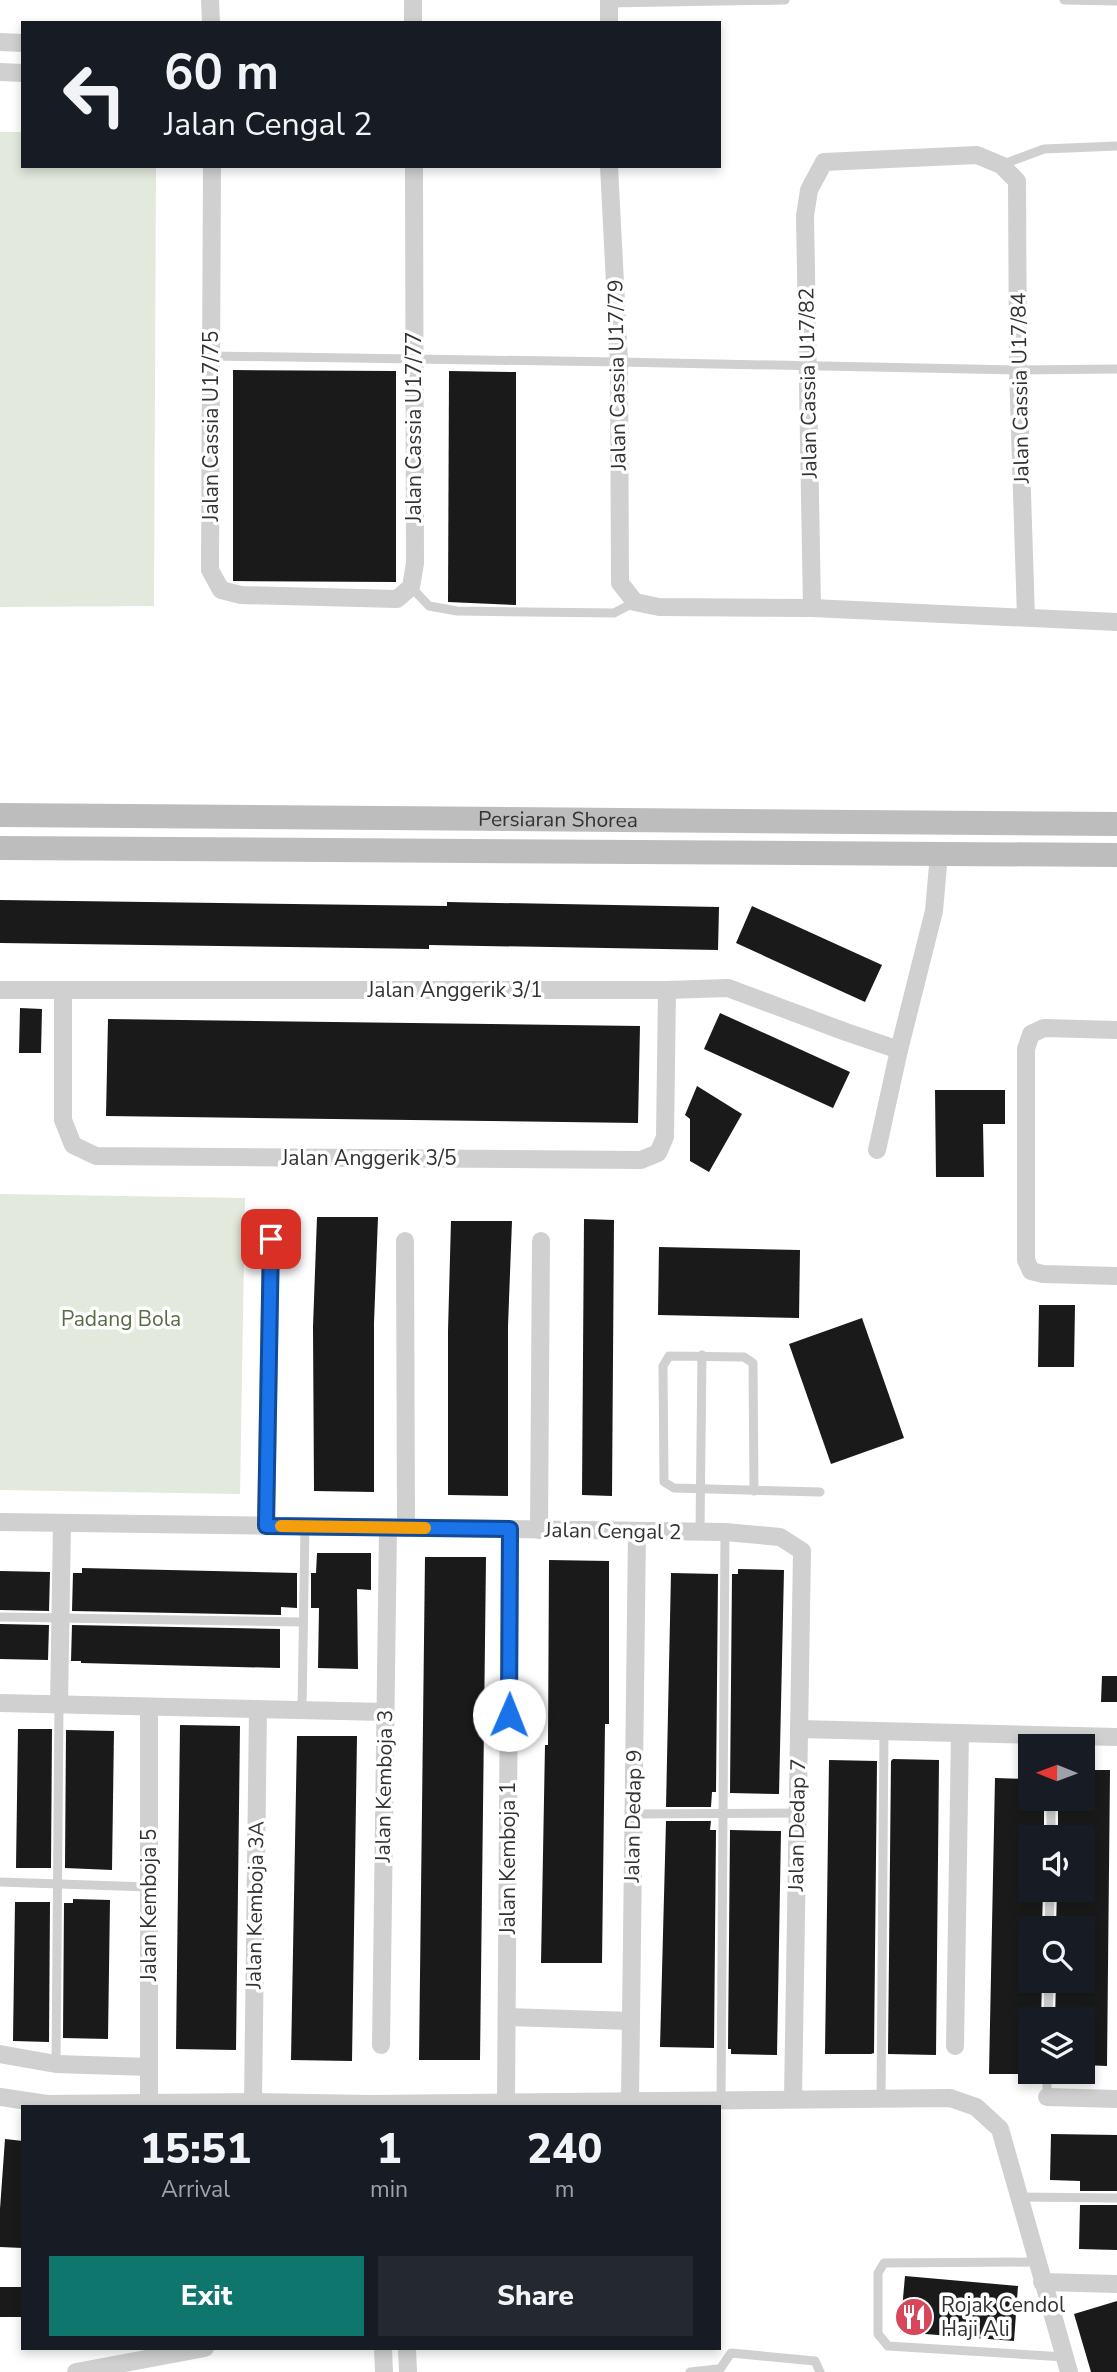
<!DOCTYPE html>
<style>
body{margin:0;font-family:"Nunito Sans",sans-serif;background:#242831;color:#f1f3f6;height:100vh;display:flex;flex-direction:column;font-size:26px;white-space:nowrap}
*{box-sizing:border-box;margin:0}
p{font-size:23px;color:#9ea1a6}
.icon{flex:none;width:38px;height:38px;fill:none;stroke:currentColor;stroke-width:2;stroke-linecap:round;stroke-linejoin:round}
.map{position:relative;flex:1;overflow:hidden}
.drawer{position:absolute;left:21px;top:2105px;width:700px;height:245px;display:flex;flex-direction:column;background:#171b24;border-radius:0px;box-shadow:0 4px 10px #0003}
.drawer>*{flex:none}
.top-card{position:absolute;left:21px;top:21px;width:700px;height:147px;border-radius:0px;box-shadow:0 4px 10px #0003;background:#171b24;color:#f1f3f6;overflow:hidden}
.needle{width:46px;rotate:271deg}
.tools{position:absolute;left:1018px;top:1734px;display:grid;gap:14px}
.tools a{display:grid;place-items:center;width:77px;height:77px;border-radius:0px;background:#171b24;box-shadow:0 4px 10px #0003;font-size:35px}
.pin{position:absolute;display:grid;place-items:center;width:60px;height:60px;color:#fff;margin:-30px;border-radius:14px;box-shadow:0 4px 10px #0006}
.me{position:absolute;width:77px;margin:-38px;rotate:1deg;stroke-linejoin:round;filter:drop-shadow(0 0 5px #0008)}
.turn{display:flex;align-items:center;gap:24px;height:147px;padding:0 28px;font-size:32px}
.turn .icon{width:91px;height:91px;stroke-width:2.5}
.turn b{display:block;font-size:49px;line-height:60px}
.eta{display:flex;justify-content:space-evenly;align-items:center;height:119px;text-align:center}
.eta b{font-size:42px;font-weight:800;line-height:49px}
.cta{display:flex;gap:14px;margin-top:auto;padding:14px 28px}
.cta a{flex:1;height:80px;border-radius:0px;background:#0f766e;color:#fff;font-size:28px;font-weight:800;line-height:80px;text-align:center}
.cta a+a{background:#242831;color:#f1f3f6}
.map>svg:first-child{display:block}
</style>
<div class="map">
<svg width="1117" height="2372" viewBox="0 0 1117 2372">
<rect width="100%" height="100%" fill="#fff"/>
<!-- green -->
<g fill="#e3e9dd">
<polygon points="0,132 23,132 23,166 156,166 154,606 0,607"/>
<polygon points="0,1194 245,1198 240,1494 0,1490"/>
</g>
<!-- building -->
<g fill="#1a1a1a">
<polygon points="233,370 396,371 396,582 233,581"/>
<polygon points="449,371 516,372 516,605 448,602"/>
<polygon points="0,900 447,906 447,902 719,907 718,950 429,945 429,949 0,943"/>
<polygon points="752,906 882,965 865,1002 736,943"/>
<polygon points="20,1008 42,1009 41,1053 19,1053"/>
<polygon points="720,1013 850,1072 833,1108 704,1049"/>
<polygon points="108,1019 640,1026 638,1123 106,1116"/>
<polygon points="697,1086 742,1114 709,1172 690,1161 690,1119 685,1115"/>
<polygon points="935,1090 1005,1090 1005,1124 983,1124 984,1177 936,1177"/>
<polygon points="317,1217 378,1217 374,1323 374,1492 314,1491 313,1327"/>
<polygon points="584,1219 614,1220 612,1496 582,1495"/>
<polygon points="451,1221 512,1221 508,1326 508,1496 448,1495 448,1331"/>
<polygon points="659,1247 800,1250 799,1318 658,1315"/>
<polygon points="1039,1305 1075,1305 1074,1367 1038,1367"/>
<polygon points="862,1318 904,1438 831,1464 789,1344"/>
<polygon points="317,1553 371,1553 371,1590 357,1589 358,1669 318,1668 319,1608 311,1608 311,1573 316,1573"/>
<polygon points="425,1557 486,1557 480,2060 419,2060"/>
<polygon points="549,1560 609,1561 609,1724 605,1724 602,1963 541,1963 545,1745 548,1745"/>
<polygon points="82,1568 297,1573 297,1608 281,1607 281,1615 72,1611 73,1573 82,1573"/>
<polygon points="738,1569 784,1570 779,1794 730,1793 732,1574 738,1574"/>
<polygon points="0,1571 50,1572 49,1611 0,1610"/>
<polygon points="671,1573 718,1574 716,1792 712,1792 711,1807 666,1807"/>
<polygon points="0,1624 49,1625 48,1660 0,1659"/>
<polygon points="72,1625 280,1629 280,1668 81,1663 81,1661 71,1661"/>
<polygon points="1102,1676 1117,1676 1117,1702 1101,1702"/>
<polygon points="180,1725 240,1726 236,2050 176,2049"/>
<polygon points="18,1729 52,1729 51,1868 16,1868"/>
<polygon points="66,1730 114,1731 112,1870 65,1868"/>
<polygon points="297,1736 357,1736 352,2061 291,2060"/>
<polygon points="893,1759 939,1760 936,2055 888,2054 891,1761"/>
<polygon points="829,1760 877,1761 874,2053 871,2054 825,2054"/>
<polygon points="1083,1770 1110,1770 1107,2066 1083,2065 1083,2020 1055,2020 1056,1981 1083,1981 1083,1928 1056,1928 1057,1890 1083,1890 1083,1838 1058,1838 1058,1799 1083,1799"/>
<polygon points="995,1778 1031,1779 1031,1799 1044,1799 1044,1838 1031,1838 1031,1890 1043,1890 1042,1928 1031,1928 1031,1981 1042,1981 1041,2020 1031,2020 1031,2074 989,2074"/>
<polygon points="666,1821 711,1821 710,1830 716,1830 714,2048 660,2047"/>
<polygon points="730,1830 781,1831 777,2055 731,2054 731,2049 728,2049"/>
<polygon points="73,1899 110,1900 108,2039 63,2038 64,1903 73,1903"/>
<polygon points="15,1902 50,1902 49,2042 13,2041"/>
<polygon points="1051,2134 1117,2135 1117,2191 1080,2191 1080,2181 1050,2180"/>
<polygon points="5,2139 23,2141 23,2248 0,2247 0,2209"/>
<polygon points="1080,2205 1117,2205 1117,2250 1079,2249"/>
<polygon points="905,2276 1018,2286 1014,2341 900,2332"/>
<rect x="0" y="2287" width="23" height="30"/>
<polygon points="1117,2301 1117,2372 1091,2372 1074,2314"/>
</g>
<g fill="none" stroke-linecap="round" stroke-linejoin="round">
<!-- lane -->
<g stroke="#d0d0d0" stroke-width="9">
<polyline points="1064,0 1117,1"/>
<polyline points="609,3 785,0"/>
<polyline points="1001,165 1044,149 1117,146"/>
<polyline points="212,356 619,362 1018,370 1117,369"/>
<polyline points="411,587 429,606 457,611 614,613 635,602"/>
<polyline points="754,1491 753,1363 744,1357 669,1356 663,1366 664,1482 674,1488 820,1492"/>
<polyline points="700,1532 702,1355"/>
<polyline points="0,1617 303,1622"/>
<polyline points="302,1710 305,1526"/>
<polyline points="633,1814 797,1813"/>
<polyline points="1051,1838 1051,1799"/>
<polyline points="0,1882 149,1887"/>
<polyline points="1049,1928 1050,1890"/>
<polyline points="1048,2020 1049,1981"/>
<polyline points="56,2064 59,1705"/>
<polyline points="1047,2097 1047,2072"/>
<polyline points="881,2098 884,1731"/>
<polyline points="721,2100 725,1532"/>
<polyline points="1018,2197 1117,2198"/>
<polyline points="1036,2262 884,2263 878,2273 878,2334 888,2346 1065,2357"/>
<polyline points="690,2372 718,2369"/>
<polyline points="718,2372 731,2353 815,2361 820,2372"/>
</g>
<!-- street -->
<g stroke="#d0d0d0" stroke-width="18">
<polyline points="210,0 211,23"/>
<polyline points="413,0 413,23"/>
<polyline points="609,23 609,0"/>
<polyline points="0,42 23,43"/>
<polyline points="0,72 23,73"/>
<polyline points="212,166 210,570 221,590 241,595 397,599 411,587 415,563 414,166"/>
<polyline points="609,166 619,362 620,583 635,602 659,607 812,608 1117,622"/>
<polyline points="812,608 805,216 809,190 824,162 977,155 1001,165 1017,181 1018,370 1026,617"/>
<polyline points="0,990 667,990 728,988 846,1032 899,1050"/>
<polyline points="63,990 63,1120 73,1145 96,1156 641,1160 658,1153 665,1137 667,990"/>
<polyline points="1117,1030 1044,1028 1031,1034 1026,1049 1026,1260 1031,1271 1043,1274 1117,1276"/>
<polyline points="877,1150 899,1050 934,911 939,854"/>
<polyline points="405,1241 406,1528"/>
<polyline points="0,1522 725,1532 780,1537 802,1551 793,2099"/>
<polyline points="266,1526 271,1239"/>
<polyline points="539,1530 541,1241"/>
<polyline points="0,1703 385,1712"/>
<polyline points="59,1705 62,1523"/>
<polyline points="799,1729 1117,1737"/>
<polyline points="507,2017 631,2021"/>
<polyline points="381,2045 388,1528"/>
<polyline points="955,2046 960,1733"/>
<polyline points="0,2054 56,2064 149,2067"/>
<polyline points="0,2097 47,2104 253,2102 370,2104 950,2098 976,2107 1000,2129 1069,2372"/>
<polyline points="1047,2097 1117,2099"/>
<polyline points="630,2101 637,1531"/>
<polyline points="253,2102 258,1709"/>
<polyline points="506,2102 510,1529"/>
<polyline points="149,2103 149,1707"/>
<polyline points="1042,2282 1117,2284"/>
<polyline points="383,2348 384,2372"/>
<polyline points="407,2348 408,2372"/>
<polyline points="76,2372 205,2348"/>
</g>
<!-- secondary -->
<g stroke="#bdbdbd" stroke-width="24">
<path id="s1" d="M0 815 1117 824"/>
<polyline points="0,848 1117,855"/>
</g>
</g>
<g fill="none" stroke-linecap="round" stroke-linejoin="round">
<defs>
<polyline id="route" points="271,1239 266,1526 510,1529 509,1715"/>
</defs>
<!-- route casing -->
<use href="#route" stroke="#114b97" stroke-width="18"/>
<!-- route -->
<use href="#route" stroke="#1a73e8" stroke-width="12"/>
<!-- slow -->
<polyline stroke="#f59e0b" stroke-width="12" points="281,1526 425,1528"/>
</g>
<!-- icons -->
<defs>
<symbol id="restaurant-disc" viewBox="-11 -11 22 22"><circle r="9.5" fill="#d74759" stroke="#fff"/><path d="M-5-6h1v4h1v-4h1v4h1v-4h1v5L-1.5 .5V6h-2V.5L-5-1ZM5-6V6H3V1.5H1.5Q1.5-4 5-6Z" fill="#fff"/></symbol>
</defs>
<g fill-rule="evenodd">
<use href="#restaurant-disc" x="892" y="2295" width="44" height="44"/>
</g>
<g text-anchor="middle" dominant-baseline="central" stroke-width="7" stroke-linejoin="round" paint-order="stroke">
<!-- street labels -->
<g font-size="21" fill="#333" stroke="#fff">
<text transform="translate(617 375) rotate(-91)">Jalan Cassia U17/79</text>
<text transform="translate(808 383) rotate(-91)">Jalan Cassia U17/82</text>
<text transform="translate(1020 388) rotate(-91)">Jalan Cassia U17/84</text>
<text transform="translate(211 426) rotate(-90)">Jalan Cassia U17/75</text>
<text transform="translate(414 427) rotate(-90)">Jalan Cassia U17/77</text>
<text stroke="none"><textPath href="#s1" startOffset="558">Persiaran Shorea</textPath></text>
<text x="455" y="990">Jalan Anggerik 3/1</text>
<text x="369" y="1158">Jalan Anggerik 3/5</text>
<text transform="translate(613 1531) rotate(1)">Jalan Cengal 2</text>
<text transform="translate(384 1786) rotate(-89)">Jalan Kemboja 3</text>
<text transform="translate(633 1816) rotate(-89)">Jalan Dedap 9</text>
<text transform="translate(797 1825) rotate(-89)">Jalan Dedap 7</text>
<text transform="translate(508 1858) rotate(-90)">Jalan Kemboja 1</text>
<text transform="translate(149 1905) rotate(-90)">Jalan Kemboja 5</text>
<text transform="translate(255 1905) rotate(-89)">Jalan Kemboja 3A</text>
</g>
<!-- park labels -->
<g font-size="21" fill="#586b43" stroke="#fff">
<text x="121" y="1319">Padang Bola</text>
</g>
<!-- poi labels -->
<g font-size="21" fill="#333" stroke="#fff" text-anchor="start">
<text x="941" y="2305">Rojak Cendol<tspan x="941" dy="24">Haji Ali</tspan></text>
</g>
</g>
</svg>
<div class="tools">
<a><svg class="needle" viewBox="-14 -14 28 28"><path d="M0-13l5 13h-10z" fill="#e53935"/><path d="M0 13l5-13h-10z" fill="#9ea1a6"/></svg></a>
<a><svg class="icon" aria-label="sound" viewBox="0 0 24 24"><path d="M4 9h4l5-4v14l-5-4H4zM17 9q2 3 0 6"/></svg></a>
<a><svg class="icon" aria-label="search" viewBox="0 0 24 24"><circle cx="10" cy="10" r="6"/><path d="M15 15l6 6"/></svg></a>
<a><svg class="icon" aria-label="layers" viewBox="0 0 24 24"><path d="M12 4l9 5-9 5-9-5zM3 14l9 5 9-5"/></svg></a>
</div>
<div class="pin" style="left:271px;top:1239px;background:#d93025"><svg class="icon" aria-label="arrive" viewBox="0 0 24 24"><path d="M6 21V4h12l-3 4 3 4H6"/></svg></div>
<svg class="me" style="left:509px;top:1715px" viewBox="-20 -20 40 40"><circle r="19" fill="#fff"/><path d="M0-13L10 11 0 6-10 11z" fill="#1a73e8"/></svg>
<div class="top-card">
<div class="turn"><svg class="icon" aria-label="left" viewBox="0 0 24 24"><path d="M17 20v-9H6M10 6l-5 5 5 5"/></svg><div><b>60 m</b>Jalan Cengal 2</div></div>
</div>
<section class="drawer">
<div class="eta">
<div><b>15:51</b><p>Arrival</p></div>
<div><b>1</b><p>min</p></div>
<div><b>240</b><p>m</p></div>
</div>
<div class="cta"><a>Exit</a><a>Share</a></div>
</section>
</div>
